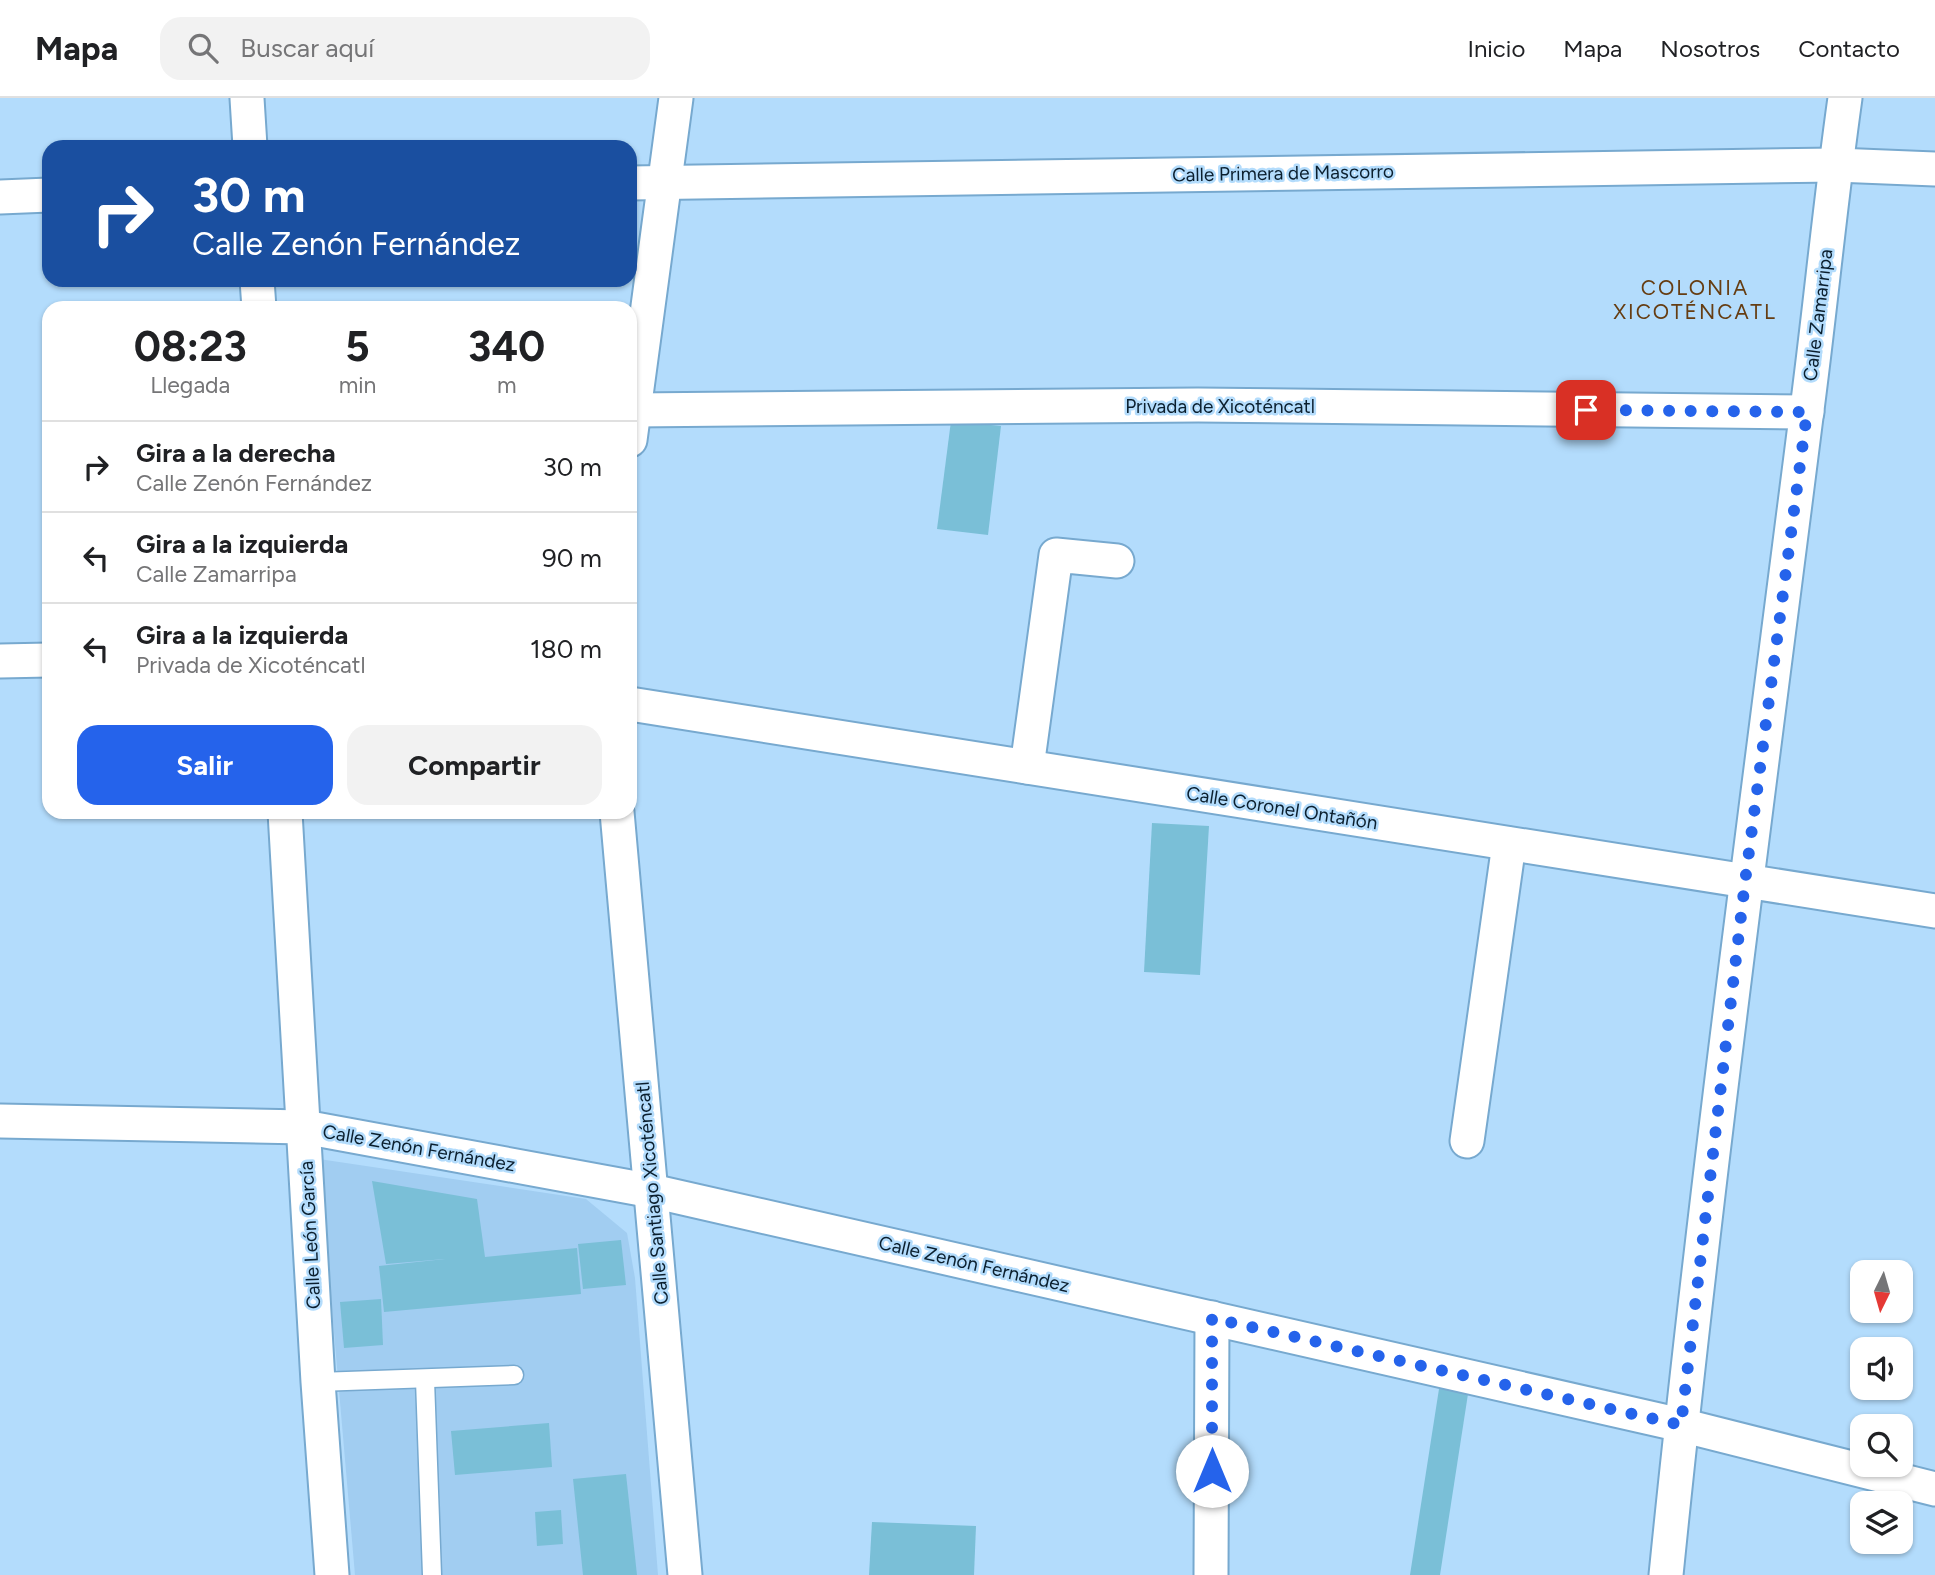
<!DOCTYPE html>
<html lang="es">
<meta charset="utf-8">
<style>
body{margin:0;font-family:Figtree,sans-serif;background:#f2f2f2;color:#202124;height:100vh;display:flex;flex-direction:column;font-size:26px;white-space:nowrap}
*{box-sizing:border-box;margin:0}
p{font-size:23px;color:#757577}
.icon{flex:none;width:38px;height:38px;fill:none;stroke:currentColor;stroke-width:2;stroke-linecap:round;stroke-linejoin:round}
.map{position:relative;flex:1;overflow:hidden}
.details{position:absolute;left:42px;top:203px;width:595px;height:518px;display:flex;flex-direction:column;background:#fff;border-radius:21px;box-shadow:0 2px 5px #0004}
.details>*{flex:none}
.top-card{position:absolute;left:42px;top:42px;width:595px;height:147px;border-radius:21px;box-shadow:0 2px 5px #0004;background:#1a4fa0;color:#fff;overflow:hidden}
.needle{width:46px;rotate:185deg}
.fabs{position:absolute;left:1850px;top:1162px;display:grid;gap:14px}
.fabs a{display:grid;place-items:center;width:63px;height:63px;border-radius:14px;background:#fff;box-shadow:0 2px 5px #0004;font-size:35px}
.pin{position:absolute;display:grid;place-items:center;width:60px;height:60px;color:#fff;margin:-30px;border-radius:14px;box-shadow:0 4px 10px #0006}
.me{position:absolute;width:77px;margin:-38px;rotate:0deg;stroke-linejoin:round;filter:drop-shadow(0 0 5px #0008)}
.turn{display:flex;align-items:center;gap:24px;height:147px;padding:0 35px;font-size:32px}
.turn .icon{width:91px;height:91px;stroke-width:2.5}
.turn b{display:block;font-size:49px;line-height:60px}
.eta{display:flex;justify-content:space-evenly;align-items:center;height:119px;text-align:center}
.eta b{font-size:42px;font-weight:700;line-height:49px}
.cta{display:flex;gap:14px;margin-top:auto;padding:14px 35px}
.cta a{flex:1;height:80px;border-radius:21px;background:#2563eb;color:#fff;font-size:28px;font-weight:700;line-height:80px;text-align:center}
.cta a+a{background:#f2f2f2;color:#202124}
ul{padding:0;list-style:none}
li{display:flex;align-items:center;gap:21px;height:91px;padding:0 35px;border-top:2px solid #e0e0e0}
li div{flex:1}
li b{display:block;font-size:26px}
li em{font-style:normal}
header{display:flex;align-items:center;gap:42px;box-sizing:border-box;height:98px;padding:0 35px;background:#fff;border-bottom:2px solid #e0e0e0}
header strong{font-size:33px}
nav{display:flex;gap:38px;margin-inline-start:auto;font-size:24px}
.search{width:490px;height:63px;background:#f2f2f2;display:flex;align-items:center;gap:18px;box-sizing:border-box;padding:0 24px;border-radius:21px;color:#757577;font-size:26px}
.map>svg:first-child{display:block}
</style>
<header>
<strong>Mapa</strong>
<div class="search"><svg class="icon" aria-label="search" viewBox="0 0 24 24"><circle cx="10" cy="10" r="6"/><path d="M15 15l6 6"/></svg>Buscar aquí</div>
<nav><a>Inicio</a><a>Mapa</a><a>Nosotros</a><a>Contacto</a></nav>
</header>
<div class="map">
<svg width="1935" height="1477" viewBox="0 0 1935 1477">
<rect width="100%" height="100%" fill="#b3dcfc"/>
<!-- built -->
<polygon fill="#a1cdf1" points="319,1061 586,1101 627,1135 635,1180 658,1477 355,1477"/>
<!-- building -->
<g fill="#7abfd7">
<polygon points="951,323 1001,328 988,437 937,431"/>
<polygon points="1152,725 1209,728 1200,877 1144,874"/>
<polygon points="372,1083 477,1101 485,1159 577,1150 581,1196 384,1214 379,1168 445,1161 386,1166"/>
<polygon points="621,1142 626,1187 583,1191 578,1146"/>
<polygon points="381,1201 383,1247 344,1250 340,1204"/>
<polygon points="1441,1278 1470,1283 1440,1477 1410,1477"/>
<polygon points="549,1325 552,1369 455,1377 451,1333"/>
<polygon points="626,1376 637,1477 583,1477 573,1381"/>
<polygon points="561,1412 563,1446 537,1448 535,1414"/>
<polygon points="872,1424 976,1428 974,1477 869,1477"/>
</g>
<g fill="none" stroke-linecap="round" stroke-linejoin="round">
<defs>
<g id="lane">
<polyline points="425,1282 432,1477"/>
<polyline points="318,1284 514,1277"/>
</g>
<g id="street">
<polyline points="247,0 250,49"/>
<polyline points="630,85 1836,67 1935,71"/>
<polyline points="0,99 49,97"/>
<polyline points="257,182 259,210"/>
<polyline points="633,312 1198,307 1807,314"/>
<polyline points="630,342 676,0"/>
<polyline points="0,563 49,562"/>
<polyline points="630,606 1935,813"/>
<polyline points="1027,669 1056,457 1117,463"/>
<polyline points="285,714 318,1284 332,1477"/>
<polyline points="617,714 685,1477"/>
<polyline points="0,1023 304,1029 652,1093 1681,1327 1935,1391"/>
<polyline points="1467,1043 1509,746"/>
<polyline points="1211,1477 1212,1220"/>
<path d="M1666 1477C1705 1090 1757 705 1806 319 1820 213 1830 106 1845 0"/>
</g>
</defs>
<!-- lane casing -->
<use href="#lane" stroke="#77a9cf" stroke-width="21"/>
<!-- street casing -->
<use href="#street" stroke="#77a9cf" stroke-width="37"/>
<!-- lane -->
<use href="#lane" stroke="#fff" stroke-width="18"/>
<!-- street -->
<use href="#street" stroke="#fff" stroke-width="33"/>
</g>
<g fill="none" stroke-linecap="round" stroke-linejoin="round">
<!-- route -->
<polyline stroke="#2563eb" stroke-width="12" stroke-dasharray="0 21.6" points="1212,1373 1212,1220 1681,1327 1745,784 1807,314 1586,312"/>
</g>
<g text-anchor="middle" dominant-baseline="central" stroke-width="5" stroke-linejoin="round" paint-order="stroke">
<!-- street labels -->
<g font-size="19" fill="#0b1f2e" stroke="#b3dcfc">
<text transform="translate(1283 75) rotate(-1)">Calle Primera de Mascorro</text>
<text transform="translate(1818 217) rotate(-83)">Calle Zamarripa</text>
<text x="1220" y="308">Privada de Xicoténcatl</text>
<text transform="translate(1282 710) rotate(9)">Calle Coronel Ontañón</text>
<text transform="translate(419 1050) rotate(10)">Calle Zenón Fernández</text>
<text transform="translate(652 1095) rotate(-95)">Calle Santiago Xicoténcatl</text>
<text transform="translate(310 1137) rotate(-93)">Calle León García</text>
<text transform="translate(974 1166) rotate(13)">Calle Zenón Fernández</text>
</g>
<!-- neighbourhood labels -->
<g font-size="21" letter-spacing="2" fill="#663d12" stroke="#b3dcfc">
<text x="1695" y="189">COLONIA<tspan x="1695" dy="24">XICOTÉNCATL</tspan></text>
</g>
</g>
</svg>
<div class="fabs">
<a><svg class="needle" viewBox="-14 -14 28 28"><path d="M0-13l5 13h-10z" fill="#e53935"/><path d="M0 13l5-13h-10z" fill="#757577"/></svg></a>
<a><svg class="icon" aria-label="sound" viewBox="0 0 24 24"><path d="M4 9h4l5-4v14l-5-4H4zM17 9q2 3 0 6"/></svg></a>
<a><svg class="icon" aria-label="search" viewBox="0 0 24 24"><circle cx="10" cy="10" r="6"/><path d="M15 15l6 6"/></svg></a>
<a><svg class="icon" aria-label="layers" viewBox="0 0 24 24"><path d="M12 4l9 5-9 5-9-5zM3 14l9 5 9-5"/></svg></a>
</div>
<div class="pin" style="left:1586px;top:312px;background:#d93025"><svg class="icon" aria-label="arrive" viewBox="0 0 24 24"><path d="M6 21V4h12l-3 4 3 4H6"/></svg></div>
<svg class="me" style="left:1212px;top:1373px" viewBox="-20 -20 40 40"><circle r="19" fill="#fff"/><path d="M0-13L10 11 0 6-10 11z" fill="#2563eb"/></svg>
<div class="top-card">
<div class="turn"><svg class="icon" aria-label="right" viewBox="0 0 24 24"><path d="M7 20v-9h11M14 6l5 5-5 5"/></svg><div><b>30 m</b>Calle Zenón Fernández</div></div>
</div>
<section class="details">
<div class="eta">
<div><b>08:23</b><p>Llegada</p></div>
<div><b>5</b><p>min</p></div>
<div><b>340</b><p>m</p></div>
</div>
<ul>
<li><svg class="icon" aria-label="right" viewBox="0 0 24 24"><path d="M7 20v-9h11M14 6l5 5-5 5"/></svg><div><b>Gira a la derecha</b><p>Calle Zenón Fernández</p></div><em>30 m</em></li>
<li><svg class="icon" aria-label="left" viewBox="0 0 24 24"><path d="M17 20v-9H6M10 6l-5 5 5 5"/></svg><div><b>Gira a la izquierda</b><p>Calle Zamarripa</p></div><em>90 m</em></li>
<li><svg class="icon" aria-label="left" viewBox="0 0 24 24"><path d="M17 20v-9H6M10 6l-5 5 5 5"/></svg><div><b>Gira a la izquierda</b><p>Privada de Xicoténcatl</p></div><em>180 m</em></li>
</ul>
<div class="cta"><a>Salir</a><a>Compartir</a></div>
</section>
</div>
